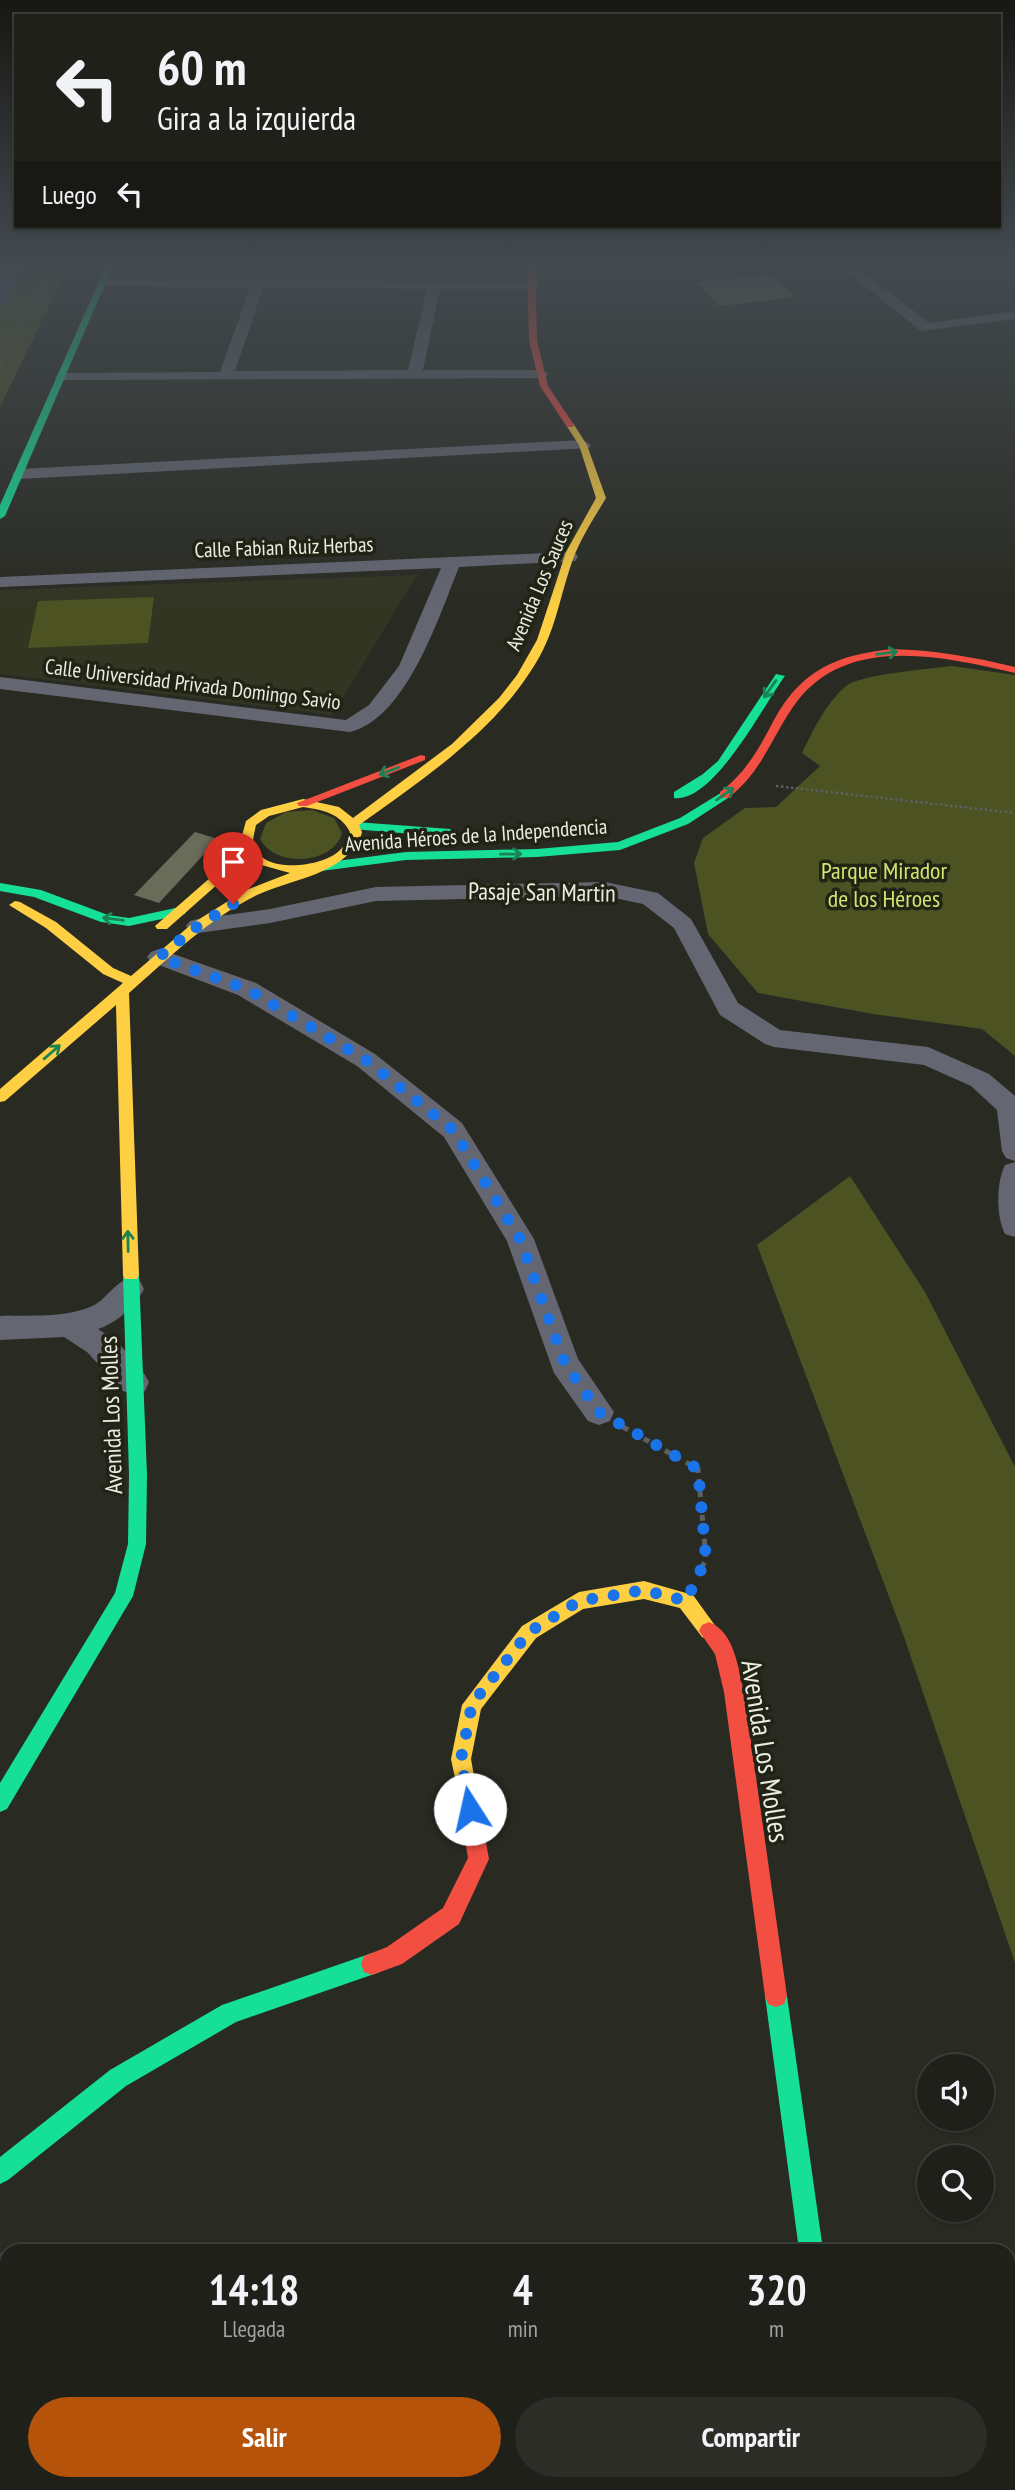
<!DOCTYPE html>
<html lang="es">
<meta charset="utf-8">
<style>
body{margin:0;font-family:"PT Sans Narrow",sans-serif;background:#2c2d27;color:#f1f3f6;height:100vh;display:flex;flex-direction:column;font-size:26px;white-space:nowrap}
*{box-sizing:border-box;margin:0}
p{font-size:23px;color:#a1a3a2}
.icon{flex:none;width:38px;height:38px;fill:none;stroke:currentColor;stroke-width:2;stroke-linecap:round;stroke-linejoin:round}
.map{position:relative;flex:1;overflow:hidden}
.panel{position:absolute;left:0px;top:2244px;width:1015px;height:247px;display:flex;flex-direction:column;background:#1f201a;border-radius:21px 21px 0 0;box-shadow:0 2px 5px #0004,0 0 0 2px #3c3e39}
.panel>*{flex:none}
.guide{position:absolute;left:14px;top:14px;width:987px;height:214px;border-radius:0px;box-shadow:0 2px 5px #0004,0 0 0 2px #3c3e39;background:#1f201a;color:#f1f3f6;overflow:hidden}
.controls{position:absolute;left:917px;top:2054px;display:grid;gap:14px}
.controls a{display:grid;place-items:center;width:77px;height:77px;border-radius:50%;background:#1f201a;box-shadow:0 2px 5px #0004,0 0 0 2px #3c3e39;font-size:35px}
.pin{position:absolute;display:grid;place-items:center;width:60px;height:60px;color:#fff;margin:-72px -30px;border-radius:50% 50% 50% 0;rotate:-45deg;box-shadow:0 0 7px #0007}
.pin .icon{rotate:45deg}
.me{position:absolute;width:77px;margin:-38px;rotate:350deg;stroke-linejoin:round;filter:drop-shadow(0 0 5px #0008)}
.turn{display:flex;align-items:center;gap:24px;height:147px;padding:0 28px;font-size:32px}
.turn .icon{width:91px;height:91px;stroke-width:2.5}
.turn b{display:block;font-size:49px;line-height:60px}
.then{display:flex;align-items:center;height:66px;padding:0 28px;background:#0003;gap:14px;font-size:26px}
.eta{display:flex;justify-content:space-evenly;align-items:center;height:119px;text-align:center}
.eta b{font-size:42px;font-weight:700;line-height:49px}
.primary-button{display:flex;gap:14px;margin-top:auto;padding:14px 28px}
.primary-button a{flex:1;height:80px;border-radius:42px;background:#b45309;color:#fff;font-size:28px;font-weight:700;line-height:80px;text-align:center}
.primary-button a+a{background:#2c2d27;color:#f1f3f6}
.map>svg:first-child{display:block}
</style>
<div class="map">
<svg width="1015" height="2490" viewBox="0 0 1015 2490">
<rect width="100%" height="100%" fill="#292a22"/>
<!-- built -->
<polygon fill="#323522" points="417,575 332,715 0,674 0,590"/>
<!-- green -->
<g fill="#4c5222">
<polygon points="24,261 71,261 0,407 0,309"/>
<polygon points="154,597 148,643 28,648 38,601"/>
<path d="M952 666 1015 675V1056L982 1029 873 1014 758 993 708 934 694 863 703 838 745 808 776 807 820 766 802 753C813 730 826 703 846 686 861 674 930 669 952 666Z"/>
<path d="M312 810 334 818 342 833C333 865 275 868 260 839L266 823 286 812Z"/>
<polygon points="850,1176 925,1292 1015,1467 1015,1963 903,1634 757,1245"/>
</g>
<!-- water -->
<polygon fill="#495b9a" points="0,261 26,261 0,310"/>
<!-- building -->
<g fill="#696c58">
<polygon points="771,274 795,297 719,306 696,282"/>
<polygon points="195,832 218,839 159,903 134,895"/>
</g>
<g fill="none" stroke-linecap="round" stroke-linejoin="round">
<!-- path-far2 -->
<g stroke="#5d6063" stroke-width="2.5" stroke-dasharray="2.5 2.5" stroke-linecap="butt">
<polyline points="0,367 13,337 62,261"/>
<polyline points="776,786 1015,813"/>
</g>
<!-- path-far1 -->
<polyline stroke="#5d6063" stroke-width="5" stroke-dasharray="6 6" stroke-linecap="butt" points="623,1427 698,1469 706,1559 701,1569"/>
<!-- path -->
<g stroke="#5d6063" stroke-width="6" stroke-dasharray="8 8" stroke-linecap="butt">
<polyline points="0,2254 7,2264"/>
<polyline points="166,2483 171,2490"/>
</g>
<!-- street -->
<g fill="#646772" fill-rule="evenodd">
<polygon points="878,261 918,261 912,265 862,271 929,323 1015,311 1015,319 921,331 844,269 851,265"/>
<path d="M103 279 533 282 538 283V289H440L423 370H542L549 374 542 378 57 380 55 377 62 373 220 372 250 288 98 286 96 283ZM263 288 427 289 408 370 235 371Z"/>
<polygon points="583,440 591,445 589,448 20,479 12,474 20,469"/>
<path d="M569 552 575 553 578 557 575 561 459 567C439 616 407 718 350 732L0 689V677L346 720 369 705 399 666 441 568 0 587V577Z"/>
<polygon points="605,882 658,893 691,919 738,1003 780,1030 928,1047 989,1074 1015,1096 1015,1161 1006,1158 1002,1151 997,1110 971,1086 924,1065 774,1047 765,1044 720,1015 674,928 643,904 605,896 376,901 270,923 198,933 190,931 186,926 190,921 198,919 270,909 376,887"/>
<polygon points="159,949 256,983 375,1054 462,1123 534,1239 578,1359 614,1412 610,1421 599,1425 588,1421 554,1373 507,1241 444,1137 357,1066 238,995 151,962 147,957 151,952"/>
<path d="M1015 1162V1237L1005 1234C996 1216 996 1183 1005 1165Z"/>
<path d="M130 1278 140 1281 144 1289C135 1306 117 1323 98 1329 117 1340 139 1362 149 1382L145 1391 134 1395 123 1391 87 1352 64 1337 0 1340V1316C29 1315 63 1318 90 1307 106 1301 113 1283 130 1278Z"/>
</g>
<!-- fast -->
<g fill="#16e098" fill-rule="evenodd">
<polygon points="108,261 115,261 5,516 0,519 0,505"/>
<path d="M776 674 785 676C764 704 714 803 674 798V792L703 774 718 761Z"/>
<polygon points="724,791 728,792 728,798 688,824 620,850 537,857 406,860 321,871 315,867 321,863 406,852 537,849 618,842 680,818"/>
<polygon points="356,822 450,829 456,833 450,837 352,829 352,823"/>
<polygon points="0,883 41,890 108,915 129,918 180,907 186,911 185,914 129,926 101,922 34,897 0,891"/>
<polygon points="131,1269 137,1271 139,1275 147,1475 146,1544 133,1596 7,1809 0,1812 0,1783 115,1593 128,1544 129,1475 123,1275 125,1271"/>
<polygon points="372,1953 380,1956 383,1964 380,1972 236,2022 126,2086 8,2180 0,2184 0,2157 110,2070 222,2005"/>
<polygon points="776,1985 784,1988 787,1996 823,2250 799,2250 765,1996 768,1988"/>
<polygon points="830,2483 856,2483 857,2490 831,2490"/>
</g>
<!-- slow -->
<g fill="#ffcf43" fill-rule="evenodd">
<path d="M570 422 573 423 587 445 606 498C594 518 581 538 573 559 562 589 557 622 543 650 504 726 426 777 359 825L362 832 361 836C344 875 291 879 257 895 208 919 169 958 129 993L139 1275 137 1279H125L123 1275 116 1005 5 1101 0 1102V1089L123 983 103 974 46 928 9 905 15 901 20 902 56 922 113 968 131 976 193 923 246 890 290 873 258 864 245 850 219 883 167 929H157L155 926 211 877 241 839 246 821 261 810 303 799 339 807 353 818 452 744 499 698 517 675 537 640 566 552 596 498 579 445 566 425ZM303 807C323 810 340 813 350 832 347 839 345 846 339 851 321 868 258 875 253 842 253 837 255 830 256 825L269 816Z"/>
<polygon points="644,1581 693,1595 719,1631 716,1637 709,1640 702,1637 680,1608 644,1599 583,1609 536,1638 481,1709 471,1759 479,1804 476,1811 469,1814 462,1811 451,1759 462,1705 522,1626 579,1592"/>
</g>
<!-- jam -->
<g fill="#f24e42" fill-rule="evenodd">
<polygon points="527,261 535,261 537,340 548,386 574,425 573,427 567,427 540,386 529,340"/>
<path d="M892 649C934 650 974 657 1015 667V673C942 656 843 633 793 707 771 739 761 773 728 798H720V792C746 773 759 748 774 720 802 669 837 655 892 649Z"/>
<polygon points="421,755 425,756 425,760 307,806 299,806 297,803"/>
<path d="M709 1622C735 1632 738 1669 744 1692L787 1996 784 2004 776 2007 768 2004 765 1996 724 1692 715 1654 699 1631 702 1625Z"/>
<polygon points="469,1794 476,1797 479,1804 489,1859 459,1924 402,1964 372,1975 364,1972 361,1964 364,1956 387,1947 443,1908 468,1858 459,1804 462,1797"/>
</g>
</g>
<!-- one-way arrows -->
<defs><path id="oneway-shaft" d="M-6 0H5M1.5-3L5.5 0L1.5 3" fill="none" stroke-width="1.6" stroke-linecap="round" stroke-linejoin="round" transform="scale(1.75)"/></defs>
<g stroke="#1c8256">
<use href="#oneway-shaft" transform="translate(887 653) rotate(-7)"/>
<use href="#oneway-shaft" transform="translate(770 689) rotate(125)"/>
<use href="#oneway-shaft" transform="translate(389 771) rotate(159)"/>
<use href="#oneway-shaft" transform="translate(725 794) rotate(-35)"/>
<use href="#oneway-shaft" transform="translate(511 854) rotate(-1)"/>
<use href="#oneway-shaft" transform="translate(113 919) rotate(-172)"/>
<use href="#oneway-shaft" transform="translate(52 1052) rotate(-41)"/>
<use href="#oneway-shaft" transform="translate(128 1241) rotate(-91)"/>
</g>
<!-- sky -->
<linearGradient id="sky" x2="0" y2="1"><stop stop-color="#171713"/><stop offset="0.43" stop-color="#434a4f"/><stop offset="1" stop-color="#434a4f" stop-opacity="0"/></linearGradient>
<rect width="1015" height="610" fill="url(#sky)"/>
<g fill="none" stroke-linecap="round" stroke-linejoin="round">
<!-- route -->
<polyline stroke="#1a73e8" stroke-width="12" stroke-dasharray="0 21.6" points="233,904 198,926 159,957 247,989 366,1060 453,1130 520,1239 565,1364 599,1412 698,1469 706,1559 686,1601 644,1590 579,1601 529,1632 472,1704 461,1759 470,1809"/>
</g>
<g text-anchor="middle" dominant-baseline="central" stroke-width="7" stroke-linejoin="round" paint-order="stroke">
<!-- far-street labels -->
<g font-size="21" fill="#eaece2" stroke="#212415">
<text transform="translate(284 547) rotate(-2)">Calle Fabian Ruiz Herbas</text>
<text transform="translate(539 585) rotate(-67)">Avenida Los Sauces</text>
<text transform="translate(193 684) rotate(7)">Calle Universidad Privada Domingo Savio</text>
<text transform="translate(476 835) rotate(-4)">Avenida Héroes de la Independencia</text>
</g>
<!-- park labels -->
<g font-size="24" fill="#d5e46e" stroke="#212415">
<text x="884" y="870">Parque Mirador<tspan x="884" dy="28">de los Héroes</tspan></text>
</g>
<!-- street labels -->
<g font-size="24" fill="#eaece2" stroke="#212415">
<text transform="translate(542 892) rotate(1)">Pasaje San Martin</text>
<text transform="translate(111 1415) rotate(-92)">Avenida Los Molles</text>
</g>
<!-- near-street labels -->
<g font-size="28" fill="#eaece2" stroke="#212415">
<text transform="translate(766 1751) rotate(81)">Avenida Los Molles</text>
</g>
</g>
</svg>
<div class="controls">
<a><svg class="icon" aria-label="sound" viewBox="0 0 24 24"><path d="M4 9h4l5-4v14l-5-4H4zM17 9q2 3 0 6"/></svg></a>
<a><svg class="icon" aria-label="search" viewBox="0 0 24 24"><circle cx="10" cy="10" r="6"/><path d="M15 15l6 6"/></svg></a>
</div>
<div class="pin" style="left:233px;top:904px;background:#d93025"><svg class="icon" aria-label="arrive" viewBox="0 0 24 24"><path d="M6 21V4h12l-3 4 3 4H6"/></svg></div>
<svg class="me" style="left:470px;top:1809px" viewBox="-20 -20 40 40"><circle r="19" fill="#fff"/><path d="M0-13L10 11 0 6-10 11z" fill="#1a73e8"/></svg>
<div class="guide">
<div class="turn"><svg class="icon" aria-label="left" viewBox="0 0 24 24"><path d="M17 20v-9H6M10 6l-5 5 5 5"/></svg><div><b>60 m</b>Gira a la izquierda</div></div>
<div class="then">Luego<svg class="icon" aria-label="left" viewBox="0 0 24 24"><path d="M17 20v-9H6M10 6l-5 5 5 5"/></svg></div>
</div>
<section class="panel">
<div class="eta">
<div><b>14:18</b><p>Llegada</p></div>
<div><b>4</b><p>min</p></div>
<div><b>320</b><p>m</p></div>
</div>
<div class="primary-button"><a>Salir</a><a>Compartir</a></div>
</section>
</div>
